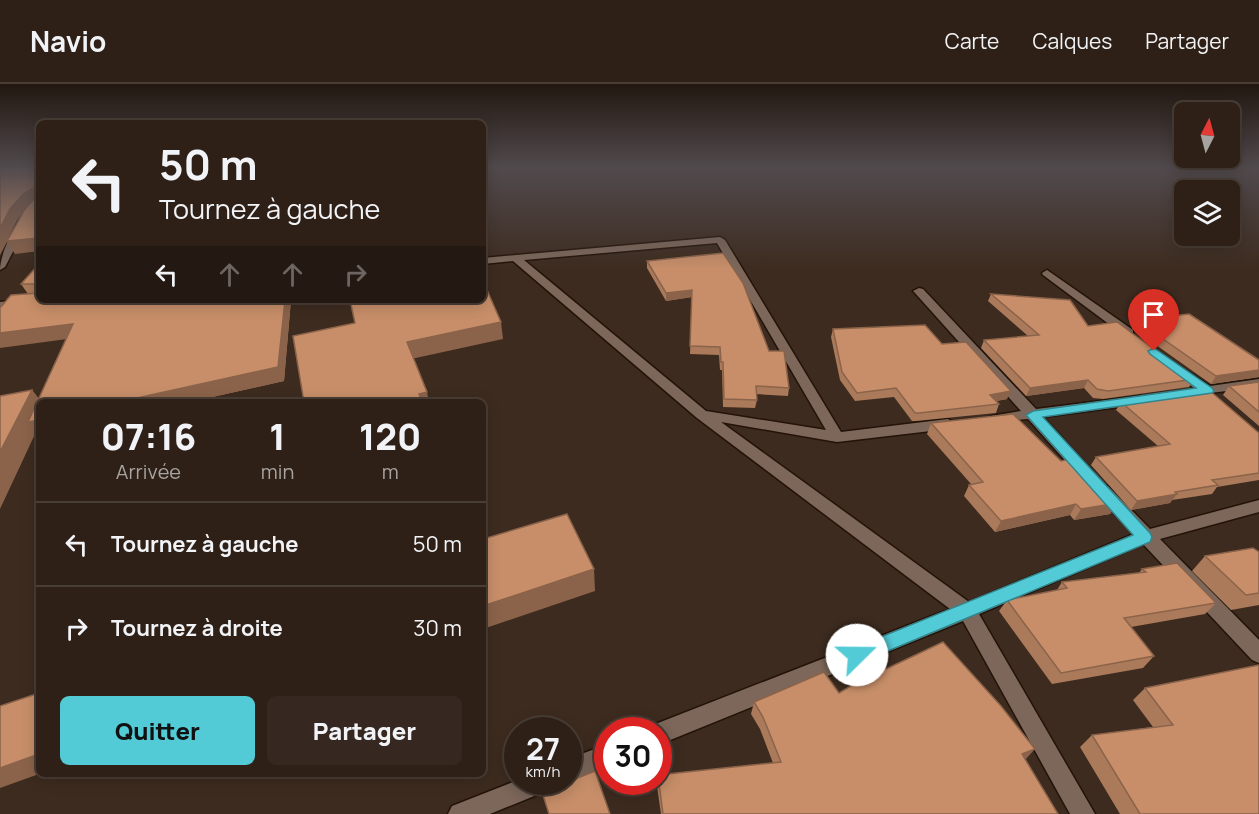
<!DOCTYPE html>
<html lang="fr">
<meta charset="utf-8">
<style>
body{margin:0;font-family:Manrope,sans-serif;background:#362820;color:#f1f3f6;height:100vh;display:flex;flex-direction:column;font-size:22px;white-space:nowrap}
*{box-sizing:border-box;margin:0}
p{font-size:20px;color:#a7a3a1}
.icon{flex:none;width:33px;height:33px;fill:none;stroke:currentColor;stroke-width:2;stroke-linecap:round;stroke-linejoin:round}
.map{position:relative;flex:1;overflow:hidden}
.details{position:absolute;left:36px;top:315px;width:450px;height:378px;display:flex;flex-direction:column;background:#2e2017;border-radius:9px;box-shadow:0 3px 15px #0003,0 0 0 2px #493e36}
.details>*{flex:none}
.top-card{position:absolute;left:36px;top:36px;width:450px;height:183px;border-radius:9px;box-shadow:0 3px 15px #0003,0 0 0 2px #493e36;background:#2e2017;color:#f1f3f6;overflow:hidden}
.needle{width:39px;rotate:6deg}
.fabs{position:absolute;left:1174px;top:18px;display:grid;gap:12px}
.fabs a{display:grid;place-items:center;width:66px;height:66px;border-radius:9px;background:#2e2017;box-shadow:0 3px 15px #0003,0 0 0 2px #493e36;font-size:30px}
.speed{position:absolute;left:504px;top:633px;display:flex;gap:12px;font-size:30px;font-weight:700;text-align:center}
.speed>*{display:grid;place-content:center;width:78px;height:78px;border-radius:50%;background:#2e2017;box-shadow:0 3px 15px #0003,0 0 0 2px #493e36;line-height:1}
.speed small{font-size:15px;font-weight:400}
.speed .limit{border:9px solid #d22;background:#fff;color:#111}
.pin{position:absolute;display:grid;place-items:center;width:51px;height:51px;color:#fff;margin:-62px -26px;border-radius:50% 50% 50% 0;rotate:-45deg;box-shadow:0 0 6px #0007}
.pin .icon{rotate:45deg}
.me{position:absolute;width:66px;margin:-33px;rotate:68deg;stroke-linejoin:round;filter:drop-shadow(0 0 4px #0008)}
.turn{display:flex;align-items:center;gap:21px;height:126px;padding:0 24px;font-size:27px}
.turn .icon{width:78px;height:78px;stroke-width:2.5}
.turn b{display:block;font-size:42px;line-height:51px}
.lanes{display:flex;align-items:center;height:57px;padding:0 24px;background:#0003;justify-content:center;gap:30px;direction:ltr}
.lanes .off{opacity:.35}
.eta{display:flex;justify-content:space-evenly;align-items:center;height:102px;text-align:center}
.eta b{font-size:36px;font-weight:800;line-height:42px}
.cta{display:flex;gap:12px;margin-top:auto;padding:12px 24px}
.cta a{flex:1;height:69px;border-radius:9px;background:#52cbd7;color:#111;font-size:24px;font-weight:800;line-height:69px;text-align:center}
.cta a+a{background:#362820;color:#f1f3f6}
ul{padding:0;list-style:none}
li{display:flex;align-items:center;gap:18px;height:84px;padding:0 24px;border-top:2px solid #493e36}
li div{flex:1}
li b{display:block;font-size:22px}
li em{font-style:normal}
header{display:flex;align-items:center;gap:36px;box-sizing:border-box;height:84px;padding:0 30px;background:#2e2017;border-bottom:2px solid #493e36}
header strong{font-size:28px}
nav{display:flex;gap:33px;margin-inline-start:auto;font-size:21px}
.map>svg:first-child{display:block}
</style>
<header>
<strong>Navio</strong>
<nav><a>Carte</a><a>Calques</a><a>Partager</a></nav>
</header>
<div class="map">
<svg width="1259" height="730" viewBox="0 0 1259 730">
<rect width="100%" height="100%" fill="#3d2b1f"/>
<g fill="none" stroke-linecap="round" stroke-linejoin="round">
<defs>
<g id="minor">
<path d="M39 117V125L30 135 5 183 0 186C0 167 21 126 39 117Z"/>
<path d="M720 153 725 156 841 348 948 335 955 340 948 345 837 358 721 338 969 518 1134 450 1096 410 1094 406 1096 402H1108L1150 445 1259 416V428L1160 455 1259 556V579L1252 576 1143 460 979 530 1095 730H1070L963 537 658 661V646H649L650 642 658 639 950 525 697 334 513 177 483 180V174ZM717 159 826 346 706 327 524 176Z"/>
<polygon points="1047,186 1133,246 1133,252 1125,252 1043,191 1042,189"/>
<polygon points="919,204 923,205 1036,325 1141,312 1148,316 1141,320 1043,333 1093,388 1091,392 1079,392 1028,335 991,338 989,335 991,332 1021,327 915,209 913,207"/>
<polygon points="39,214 39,216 60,216 54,219 0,224 0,218"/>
<polygon points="1177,281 1210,302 1259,295 1259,303 1202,310 1172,288 1170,285 1172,282"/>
<polygon points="608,660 608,682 568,698 566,698 568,698 568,675"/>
<polygon points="518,696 518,698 553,698 549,706 490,730 448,730 452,722"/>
</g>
</defs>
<!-- minor casing -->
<use href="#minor" stroke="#231308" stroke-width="3"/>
<!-- minor -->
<use href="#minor" fill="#7c675a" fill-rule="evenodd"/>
</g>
<!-- wall -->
<g fill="#ab7a5a">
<polygon points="647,177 769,267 789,304 788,312 756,310 757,316 755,324 723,323 722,286 720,286 719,271 690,270 692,213 666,217 647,184"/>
<polygon points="39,180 39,216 291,216 284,297 190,318 39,318 39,352 36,348 32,306 39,315 66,255 28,210 21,200"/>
<polygon points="991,210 1088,242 1195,295 1189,303 1103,315 1093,314 1084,304 1026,312 981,264 984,256 1028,252 988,217"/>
<polygon points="1136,236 1259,276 1259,293 1211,300 1132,244"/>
<polygon points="833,245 942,260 1007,315 996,317 999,320 996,329 916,337 912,337 894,313 855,317 840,296 831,253"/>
<polygon points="1259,298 1259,342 1223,311 1229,302"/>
<polygon points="1121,318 1259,349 1259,396 1217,403 1212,410 1172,416 1170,419 1131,426 1091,381 1096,373 1158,362 1116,326"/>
<polygon points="931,339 1061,377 1118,419 1110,430 1074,436 1070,431 995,448 964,412 969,401 971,400 927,350"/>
<polygon points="1258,468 1259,468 1259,521 1231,526 1192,487 1205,472"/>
<polygon points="1142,485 1216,519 1205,530 1131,543 1154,572 1143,584 1052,600 999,527 1007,516 1057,506 1062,498 1139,489"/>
<polygon points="886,585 1025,676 1058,730 661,730 657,702 658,691 773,679 760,645 751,630 754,618 839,609"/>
<polygon points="1145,604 1259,730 1120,730 1080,663 1092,651 1153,643 1133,616"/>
</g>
<!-- shaded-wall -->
<g fill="#8b634a">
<polygon points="34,104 39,113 31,120 17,136 7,157 39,154 39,167 15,170 7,158 0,171 0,144 10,125 24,109"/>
<polygon points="692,206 692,213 666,217 666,209"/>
<polygon points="285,216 291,216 284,297 190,318 119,318"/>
<polygon points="501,238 503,255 411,275 407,258"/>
<polygon points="73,240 82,253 0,264 0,249"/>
<polygon points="1259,286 1259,293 1211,300 1216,292"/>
<polygon points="1088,296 1084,304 1026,312 1030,304"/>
<polygon points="32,306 41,318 39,318 39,352 36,348 0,425 0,368"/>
<polygon points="1011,307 1007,315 986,319 990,311"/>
<polygon points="427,308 429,318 421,318 419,310"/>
<polygon points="1177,410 1170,419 1131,426 1137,417"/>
<polygon points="1118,419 1110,430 1074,436 1081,425"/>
<polygon points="1076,420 1070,431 995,448 1001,437"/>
<polygon points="594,485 595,507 483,545 483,522"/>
<polygon points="1035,665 1024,677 1022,670"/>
<polygon points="39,670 39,690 0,704 0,684"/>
</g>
<!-- building -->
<g fill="#c78e69" stroke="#8b634a" stroke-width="1.5">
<polygon points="0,83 39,83 39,154 7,157 25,125 34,115 34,104 24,109 10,125 0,144"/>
<polygon points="723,169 743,199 769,267 784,267 789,304 756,302 757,316 724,315 723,278 721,278 720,263 690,262 692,206 666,209 647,177"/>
<polygon points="39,180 39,200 21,200"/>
<polygon points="483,197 501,238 407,258 427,308 419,310 422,318 304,318 293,252 355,239 350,216 483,216"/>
<polygon points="39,209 39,216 285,216 278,283 119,318 39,318 39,336 28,338 73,240 0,249 0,224 11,211"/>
<polygon points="991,210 1070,216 1088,242 1117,238 1195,295 1108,307 1097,305 1088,296 1030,304 984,256 1039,251"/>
<polygon points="1189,230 1259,276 1259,286 1216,292 1136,236"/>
<polygon points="925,241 942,260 966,258 1011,307 990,311 999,320 919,329 915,329 896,304 857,309 842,288 833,245"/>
<polygon points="1259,298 1259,328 1229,302"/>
<polygon points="32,306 0,368 0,312"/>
<polygon points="1209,306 1259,349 1259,389 1212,396 1218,401 1175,408 1177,410 1137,417 1096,373 1170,360 1121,318"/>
<polygon points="1013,330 1061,377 1076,374 1118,419 1081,425 1076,420 1001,437 969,401 983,398 931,339"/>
<polygon points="567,430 594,485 483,522 483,455"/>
<polygon points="1253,464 1259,468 1259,509 1246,511 1205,472"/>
<polygon points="1177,479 1216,519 1124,534 1154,572 1061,589 1007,516 1067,504 1062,498 1146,488 1142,485"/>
<polygon points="943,558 1001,622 1035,665 1022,670 1058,730 663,730 658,691 781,678 763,633 754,618 824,588 839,609 884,582 886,585"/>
<polygon points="1259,581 1259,730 1140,730 1092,651 1173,641 1145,604"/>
<polygon points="39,609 39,670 0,684 0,622"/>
<polygon points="595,687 610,730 549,730 542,708"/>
</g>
<!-- sky -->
<linearGradient id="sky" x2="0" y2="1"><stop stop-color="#221811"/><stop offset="0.45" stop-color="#514a4d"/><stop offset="1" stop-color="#514a4d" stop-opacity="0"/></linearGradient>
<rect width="1259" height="185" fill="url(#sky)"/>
<!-- route -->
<polygon fill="#52cbd7" stroke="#35848c" stroke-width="1.5" points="1154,264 1212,304 1214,307 1212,309 1043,333 1150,449 1152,453 1150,458 864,577 857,579 851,577 848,571 851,565 1133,451 1026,331 1033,327 1196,304 1150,270 1148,267"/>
</svg>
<div class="fabs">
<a><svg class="needle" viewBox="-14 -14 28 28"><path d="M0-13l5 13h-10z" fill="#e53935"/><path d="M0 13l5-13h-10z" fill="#a7a3a1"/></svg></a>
<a><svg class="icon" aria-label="layers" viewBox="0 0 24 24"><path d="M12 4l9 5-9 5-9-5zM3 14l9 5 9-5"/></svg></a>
</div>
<div class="speed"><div>27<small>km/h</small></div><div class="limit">30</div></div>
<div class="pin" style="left:1154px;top:267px;background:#d93025"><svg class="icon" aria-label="arrive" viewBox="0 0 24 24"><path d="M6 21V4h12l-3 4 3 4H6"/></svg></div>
<svg class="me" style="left:857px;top:571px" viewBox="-20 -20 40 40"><circle r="19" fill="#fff"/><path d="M0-13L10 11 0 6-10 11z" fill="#52cbd7"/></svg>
<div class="top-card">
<div class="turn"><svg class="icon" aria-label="left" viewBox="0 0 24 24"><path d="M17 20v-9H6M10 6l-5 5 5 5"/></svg><div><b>50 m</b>Tournez à gauche</div></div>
<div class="lanes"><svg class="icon" aria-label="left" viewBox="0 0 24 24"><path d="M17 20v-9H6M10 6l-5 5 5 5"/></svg><svg class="icon off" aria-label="ahead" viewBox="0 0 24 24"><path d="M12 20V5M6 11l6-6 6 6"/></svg><svg class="icon off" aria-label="ahead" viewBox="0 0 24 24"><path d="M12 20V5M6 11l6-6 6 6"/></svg><svg class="icon off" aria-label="right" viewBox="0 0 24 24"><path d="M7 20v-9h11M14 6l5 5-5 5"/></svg></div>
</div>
<section class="details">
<div class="eta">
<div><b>07:16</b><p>Arrivée</p></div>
<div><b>1</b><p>min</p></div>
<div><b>120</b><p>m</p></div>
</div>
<ul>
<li><svg class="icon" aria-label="left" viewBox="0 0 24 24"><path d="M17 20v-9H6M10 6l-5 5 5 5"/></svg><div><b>Tournez à gauche</b></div><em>50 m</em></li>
<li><svg class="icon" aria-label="right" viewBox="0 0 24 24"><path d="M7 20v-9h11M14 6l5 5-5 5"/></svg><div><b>Tournez à droite</b></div><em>30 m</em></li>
</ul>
<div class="cta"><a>Quitter</a><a>Partager</a></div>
</section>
</div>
